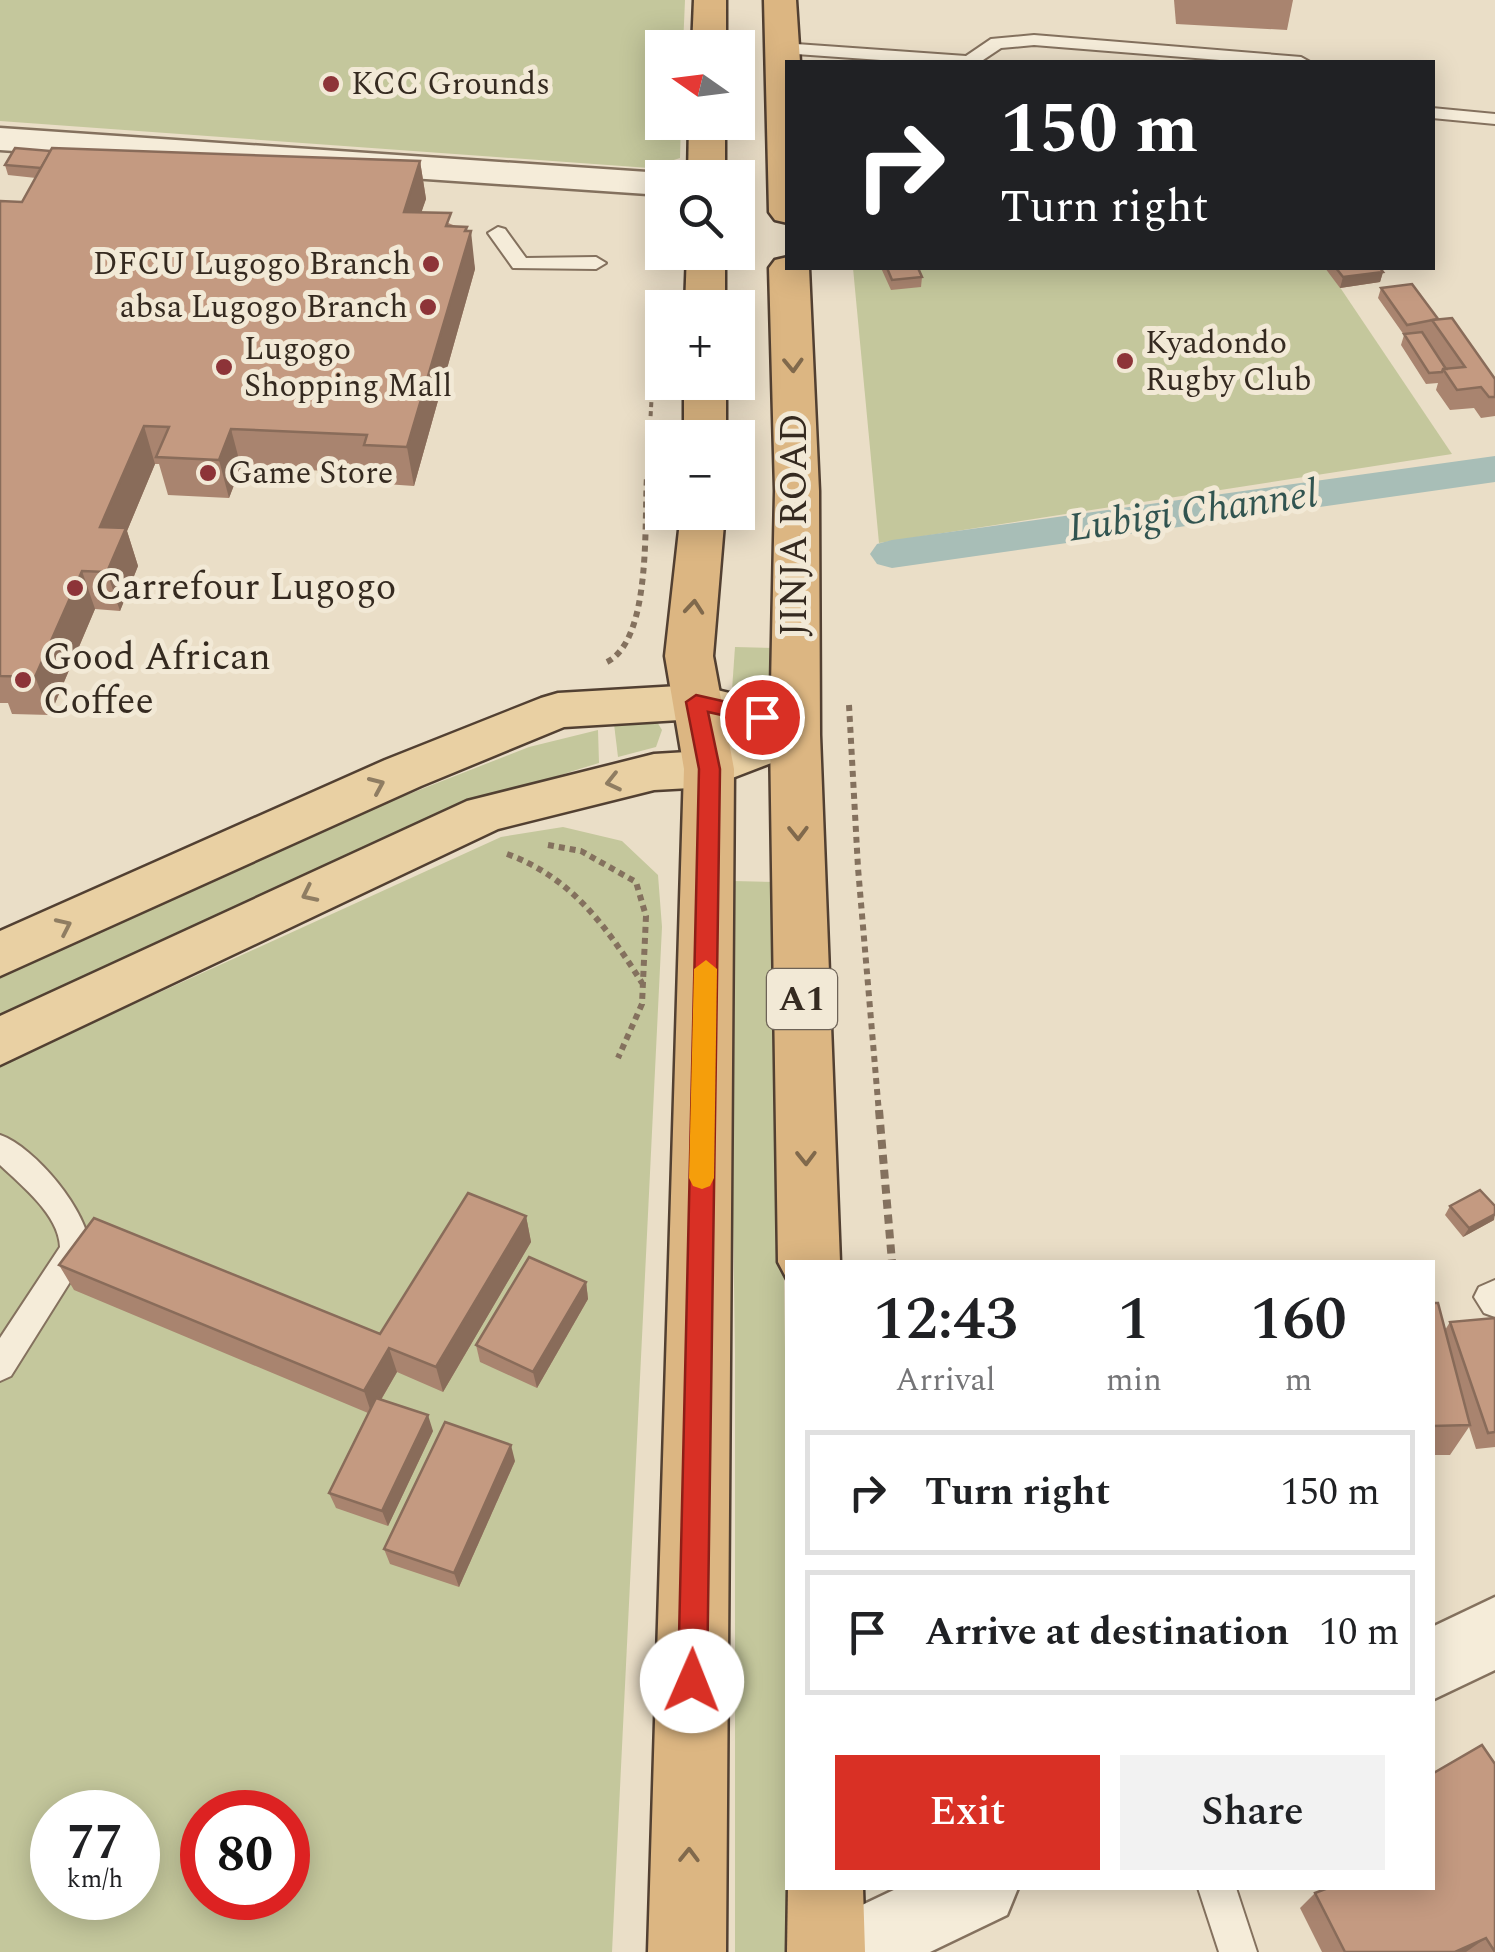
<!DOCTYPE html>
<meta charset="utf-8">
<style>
body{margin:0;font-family:Spectral,serif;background:#f2f2f2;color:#202124;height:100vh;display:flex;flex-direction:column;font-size:38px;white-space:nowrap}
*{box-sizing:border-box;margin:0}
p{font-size:32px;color:#757577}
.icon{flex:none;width:55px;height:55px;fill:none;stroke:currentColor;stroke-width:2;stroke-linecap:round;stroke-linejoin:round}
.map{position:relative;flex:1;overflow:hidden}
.details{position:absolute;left:785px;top:1260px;width:650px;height:630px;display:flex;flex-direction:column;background:#fff;border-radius:0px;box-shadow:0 5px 25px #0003}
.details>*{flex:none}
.top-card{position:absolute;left:785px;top:60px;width:650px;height:210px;border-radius:0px;box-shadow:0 5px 25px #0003;background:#202124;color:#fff;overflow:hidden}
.needle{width:65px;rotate:284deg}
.fabs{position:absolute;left:645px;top:30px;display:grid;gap:20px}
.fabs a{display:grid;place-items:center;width:110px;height:110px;border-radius:0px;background:#fff;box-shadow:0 5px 25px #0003;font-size:50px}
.speed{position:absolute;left:30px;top:1790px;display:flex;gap:20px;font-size:50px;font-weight:700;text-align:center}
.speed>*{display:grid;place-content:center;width:130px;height:130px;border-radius:50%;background:#fff;box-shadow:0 5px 25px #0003;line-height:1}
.speed small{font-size:25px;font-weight:400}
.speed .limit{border:15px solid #d22;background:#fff;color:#111}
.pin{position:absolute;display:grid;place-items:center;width:85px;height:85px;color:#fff;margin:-42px;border:5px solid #fff;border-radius:50%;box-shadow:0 2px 10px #0007}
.me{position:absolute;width:110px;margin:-55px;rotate:1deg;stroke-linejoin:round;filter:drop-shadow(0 0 8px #0008)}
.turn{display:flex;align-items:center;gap:35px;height:210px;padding:0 50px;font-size:45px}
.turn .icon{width:130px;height:130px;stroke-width:2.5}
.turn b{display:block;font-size:70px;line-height:85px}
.eta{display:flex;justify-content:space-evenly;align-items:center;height:170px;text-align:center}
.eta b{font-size:60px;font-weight:600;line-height:70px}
.button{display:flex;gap:20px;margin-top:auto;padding:20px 50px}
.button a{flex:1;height:115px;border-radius:0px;background:#d93025;color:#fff;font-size:40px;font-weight:600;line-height:115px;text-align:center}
.button a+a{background:#f2f2f2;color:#202124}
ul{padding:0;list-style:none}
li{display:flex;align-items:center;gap:30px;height:125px;margin:0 20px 15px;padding:0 30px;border:5px solid #e0e0e0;border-radius:0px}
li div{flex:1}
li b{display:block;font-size:38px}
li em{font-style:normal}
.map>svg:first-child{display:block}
</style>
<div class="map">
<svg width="1495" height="1952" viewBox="0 0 1495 1952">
<rect width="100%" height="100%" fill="#eadec7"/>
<!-- green -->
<g fill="#c4c79c" fill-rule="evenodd">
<polygon points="0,0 685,0 683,47 662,48 662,122 681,123 680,158 649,168 0,121"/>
<polygon points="853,268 1327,268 1452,454 879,543"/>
<polygon points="735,647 776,648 767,697 750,699 732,690"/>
<polygon points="654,717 662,730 656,747 618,757 614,724"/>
<path d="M598 730 599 763C390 826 196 927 0 1020V974L299 837 529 747Z"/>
<path d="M563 827 622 841 658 875 662 927 612 1952H0V1065L501 837ZM52 1812H138V1898H52ZM202 1812H288V1898H202Z"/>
<polygon points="733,881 778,882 788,1551 788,1888 796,1888 797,1952 735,1952 735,1354 730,1000"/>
</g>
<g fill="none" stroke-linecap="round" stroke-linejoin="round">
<!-- canal -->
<polygon fill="#a8beb7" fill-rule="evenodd" points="1495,456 1495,482 892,568 877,564 870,554 877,544 892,540"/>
<defs>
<g id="service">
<polygon points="1034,35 1301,57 1310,62 1245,62 1034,45 1001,48 980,62 909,62 782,53 773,48 782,43 966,56 991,39"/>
<polygon points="1432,108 1495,114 1495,124 1432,118"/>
<polygon points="498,227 505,229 526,258 596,257 606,263 596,269 513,268 488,233"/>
<path d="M0 1135C35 1147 89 1212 90 1250L11 1376 0 1381V1338L60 1247C59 1215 22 1186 0 1165Z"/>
<polygon points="1495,1280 1495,1317 1484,1313 1474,1297 1479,1287"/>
<polygon points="1198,1888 1236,1888 1257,1952 1219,1952"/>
</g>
<g id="minor">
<polygon points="0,128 662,173 676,178 662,178 662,195 0,150"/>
<polygon points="1495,1597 1495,1670 1432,1700 1432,1627"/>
<polygon points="898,1888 1018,1888 1007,1915 930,1952 808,1952 820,1925"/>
</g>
<path id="primary" d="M696 685 813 713C821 726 820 734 813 747L709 787 654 790 498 829 0 1065V1016L467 801 654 754 704 751 753 732 696 719 564 727 421 786 0 976V931L385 760 541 698 558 693Z"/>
<g id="trunk">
<polygon points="694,0 726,0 726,48 692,48"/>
<polygon points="764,0 796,0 800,62 788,62 788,223 775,220 769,212"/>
<polygon points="689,122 725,122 725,178 688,178"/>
<polygon points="687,252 725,252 725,308 685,308"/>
<polygon points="788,257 788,268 809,268 819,491 820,735 840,1262 788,1262 788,1281 778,1262 770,735 775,491 769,268 775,260"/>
<rect x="684" y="382" width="42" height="56"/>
<polygon points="681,512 725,512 713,656 734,769 726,1952 648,1952 684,769 665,656"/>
<polygon points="788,1887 863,1888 865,1952 787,1952"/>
</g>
</defs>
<!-- service casing -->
<use href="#service" stroke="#84715e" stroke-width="4"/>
<!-- minor casing -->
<use href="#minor" stroke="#84715e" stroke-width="5"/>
<!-- primary casing -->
<use href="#primary" stroke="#524032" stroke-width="5"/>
<!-- trunk casing -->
<use href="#trunk" stroke="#524032" stroke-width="5"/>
<!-- path-far2 -->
<g stroke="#84715e" stroke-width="4" stroke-dasharray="5 4" stroke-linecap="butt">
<polyline points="659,250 661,218"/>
<polyline points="647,479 657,303"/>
</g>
<!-- path-far1 -->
<g stroke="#84715e" stroke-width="6" stroke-dasharray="6 5" stroke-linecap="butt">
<path d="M607 662C652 639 644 522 647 476"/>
<polyline points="849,705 858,868 879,1113"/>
<polyline points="548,845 581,851 636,882 646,916 642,1004 618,1058"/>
<path d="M507 854C571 877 607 927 642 983"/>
</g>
<!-- path -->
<polyline stroke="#84715e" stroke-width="8" stroke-dasharray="9 6" stroke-linecap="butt" points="879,1110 892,1262"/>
<!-- service -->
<use href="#service" fill="#f5ecd9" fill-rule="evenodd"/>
<!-- minor -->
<use href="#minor" fill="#f5ecd9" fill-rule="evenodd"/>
<!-- primary -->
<use href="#primary" fill="#e9d0a3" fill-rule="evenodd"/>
<!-- trunk -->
<use href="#trunk" fill="#dcb682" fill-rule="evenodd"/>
</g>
<!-- wall -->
<g fill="#a9846f">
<polygon points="1174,0 1293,0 1287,30 1176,24"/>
<polygon points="51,151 420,161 426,199 421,212 468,231 475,269 414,486 371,483 369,473 241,467 229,498 168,495 159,464 155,464 127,531 138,566 120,611 95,609 50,715 12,714 8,703 0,703 0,201 22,202 36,178 8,175 5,165"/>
<polygon points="881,268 918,268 922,277 921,287 891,290"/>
<polygon points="1325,268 1380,268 1383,272 1380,282 1340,288"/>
<polygon points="1381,288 1438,320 1495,379 1495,416 1481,418 1474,408 1450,410 1436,390 1438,383 1426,384 1401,345 1404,335 1378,298"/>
<polygon points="1450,1206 1494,1220 1463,1237 1445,1215"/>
<polygon points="526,1216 531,1242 443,1392 397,1372 381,1400 433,1431 388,1526 336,1508 329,1493 368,1413 74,1290 59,1265 380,1334"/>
<polygon points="586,1282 588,1299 537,1388 480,1362 476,1345"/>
<polygon points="1432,1303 1445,1330 1450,1322 1495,1318 1495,1447 1476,1449 1469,1427 1450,1455 1432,1455"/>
<polygon points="515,1461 459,1587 390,1564 384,1549"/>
<polygon points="1432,1774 1495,1952 1322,1952 1300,1908 1315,1893 1432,1888"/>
</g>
<!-- shaded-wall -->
<g fill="#896c5a">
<polygon points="420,161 426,199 409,249 404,212"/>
<polygon points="467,227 468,239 471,231 475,269 414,486 407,447"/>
<polygon points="1383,272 1380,282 1340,288 1343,277"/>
<polygon points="144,426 155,464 127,531 138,566 120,611 107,572 100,527"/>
<polygon points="231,429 241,467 229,498 219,460"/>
<polygon points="82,571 95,609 50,715 35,677"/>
<polygon points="1495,1214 1494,1220 1463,1237 1469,1228"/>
<polygon points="526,1216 531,1242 443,1392 436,1367"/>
<polygon points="586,1282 588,1299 537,1388 533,1372"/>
<polygon points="389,1348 397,1372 372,1415 364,1391"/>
<polygon points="428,1415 433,1431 388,1526 382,1511"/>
<polygon points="511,1445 515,1461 459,1587 454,1573"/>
<polygon points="1486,1938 1466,1952 1455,1952"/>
</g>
<!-- building -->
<g fill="#c49a81" stroke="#896c5a" stroke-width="2.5">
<polygon points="15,148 51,151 41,168 5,165"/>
<polygon points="52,148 420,161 404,212 451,213 446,226 467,227 465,231 471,231 407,447 364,445 367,435 231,429 219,460 156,457 169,427 144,426 100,527 126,528 107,572 82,571 35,677 0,676 0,201 22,202"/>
<polygon points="887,268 918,268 922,277 892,280"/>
<polygon points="1336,268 1380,268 1383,272 1343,277"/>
<polygon points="1412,284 1438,319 1407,325 1381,288"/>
<polygon points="1452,318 1495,379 1495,397 1489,397 1481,387 1457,390 1443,369 1465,367 1432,320"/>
<polygon points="1422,332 1446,369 1443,369 1442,372 1429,373 1404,334"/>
<polygon points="1480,1190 1495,1206 1495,1214 1469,1228 1450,1206"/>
<polygon points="468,1193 526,1216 436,1367 389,1348 364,1391 59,1265 94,1218 380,1334"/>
<polygon points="529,1257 586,1282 533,1372 476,1345"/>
<polygon points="1432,1303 1438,1303 1470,1425 1432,1426"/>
<polygon points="1495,1318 1495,1432 1488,1433 1450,1322"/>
<polygon points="376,1398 428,1415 382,1511 329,1493"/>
<polygon points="445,1422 511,1445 454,1573 384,1549"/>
<polygon points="1482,1745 1495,1764 1495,1952 1486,1938 1455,1952 1345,1952 1315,1893 1328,1888 1432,1888 1432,1774"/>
</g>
<!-- one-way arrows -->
<defs><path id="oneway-chevron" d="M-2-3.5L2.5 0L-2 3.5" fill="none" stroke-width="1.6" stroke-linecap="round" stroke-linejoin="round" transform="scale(2.5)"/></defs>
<g stroke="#80694c">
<use href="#oneway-chevron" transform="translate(793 365) rotate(88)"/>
<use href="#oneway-chevron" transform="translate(694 607) rotate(-85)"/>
<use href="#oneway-chevron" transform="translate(798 833) rotate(89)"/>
<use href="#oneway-chevron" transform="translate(806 1158) rotate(89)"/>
<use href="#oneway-chevron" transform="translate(689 1855) rotate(-89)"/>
</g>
<g stroke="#8f7d62">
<use href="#oneway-chevron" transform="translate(613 782) rotate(167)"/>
<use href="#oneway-chevron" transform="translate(377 785) rotate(-24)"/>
<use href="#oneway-chevron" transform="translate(309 894) rotate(154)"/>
<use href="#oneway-chevron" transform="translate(64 926) rotate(-25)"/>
</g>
<!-- route -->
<polygon fill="#d93025" stroke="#8d1f18" stroke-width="2.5" points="696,695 762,710 773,717 762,724 708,712 720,769 707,1681 703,1691 692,1695 682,1691 678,1681 699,769 686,702"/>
<!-- slow -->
<polygon fill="#f59e0b" points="706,960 717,969 714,1178 710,1186 702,1189 693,1186 689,1178 694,969"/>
<!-- markers -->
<g fill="#8d3438" stroke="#f2e9d6" stroke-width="4">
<circle cx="331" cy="84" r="10"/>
<circle cx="431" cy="264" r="10"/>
<circle cx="428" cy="307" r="10"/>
<circle cx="1125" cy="361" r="10"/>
<circle cx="224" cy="367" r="10"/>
<circle cx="208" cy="473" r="10"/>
<circle cx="75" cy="588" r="10"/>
<circle cx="23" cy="680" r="10"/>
</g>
<g text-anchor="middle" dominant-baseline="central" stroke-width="10" stroke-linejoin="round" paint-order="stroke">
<!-- far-poi labels -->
<g font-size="32" fill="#352a20" stroke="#f2e9d6" text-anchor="start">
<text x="351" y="84">KCC Grounds</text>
<text x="411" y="264" text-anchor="end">DFCU Lugogo Branch</text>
<text x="408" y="307" text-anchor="end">absa Lugogo Branch</text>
<text x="1145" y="343">Kyadondo<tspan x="1145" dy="37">Rugby Club</tspan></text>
<text x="244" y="349">Lugogo<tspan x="244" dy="37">Shopping Mall</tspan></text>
<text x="228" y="473">Game Store</text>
</g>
<!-- shield labels -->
<rect fill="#f2e9d6" stroke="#6e6357" stroke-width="2.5" x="767" y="969" width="70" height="60" rx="8"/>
<g font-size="35" font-weight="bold" fill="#352a20">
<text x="802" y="999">A1</text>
</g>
<!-- street labels -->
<g font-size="38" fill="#352a20" stroke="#f2e9d6">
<text transform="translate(795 525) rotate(-90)">JINJA ROAD</text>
</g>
<!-- poi labels -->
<g font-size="38" fill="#352a20" stroke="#f2e9d6" text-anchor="start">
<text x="95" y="588">Carrefour Lugogo</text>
<text x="43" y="658">Good African<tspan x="43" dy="44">Coffee</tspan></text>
</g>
<!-- water labels -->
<g font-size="40" font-style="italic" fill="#315450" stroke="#f2e9d6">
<text transform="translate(1193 512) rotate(-8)">Lubigi Channel</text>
</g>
</g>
</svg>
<div class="fabs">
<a><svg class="needle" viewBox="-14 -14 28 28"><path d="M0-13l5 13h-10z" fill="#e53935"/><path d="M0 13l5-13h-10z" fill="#757577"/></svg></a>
<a><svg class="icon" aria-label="search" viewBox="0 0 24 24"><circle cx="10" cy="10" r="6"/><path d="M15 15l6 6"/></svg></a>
<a>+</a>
<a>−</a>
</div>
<div class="speed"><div>77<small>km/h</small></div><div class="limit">80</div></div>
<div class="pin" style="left:762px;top:717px;background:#d93025"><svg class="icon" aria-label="arrive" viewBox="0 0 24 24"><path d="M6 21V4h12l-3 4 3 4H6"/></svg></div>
<svg class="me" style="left:692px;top:1681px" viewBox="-20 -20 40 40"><circle r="19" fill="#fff"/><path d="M0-13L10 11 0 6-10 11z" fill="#d93025"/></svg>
<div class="top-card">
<div class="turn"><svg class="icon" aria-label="right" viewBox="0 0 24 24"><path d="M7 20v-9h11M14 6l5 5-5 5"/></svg><div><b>150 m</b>Turn right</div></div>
</div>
<section class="details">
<div class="eta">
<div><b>12:43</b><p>Arrival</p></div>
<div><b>1</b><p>min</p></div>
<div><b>160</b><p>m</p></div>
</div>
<ul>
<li><svg class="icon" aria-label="right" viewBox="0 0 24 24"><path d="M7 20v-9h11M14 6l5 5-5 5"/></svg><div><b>Turn right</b></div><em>150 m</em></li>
<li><svg class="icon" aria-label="arrive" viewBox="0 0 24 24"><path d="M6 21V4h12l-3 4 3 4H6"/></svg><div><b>Arrive at destination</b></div><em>10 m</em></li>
</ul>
<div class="button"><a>Exit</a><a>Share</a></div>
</section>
</div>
